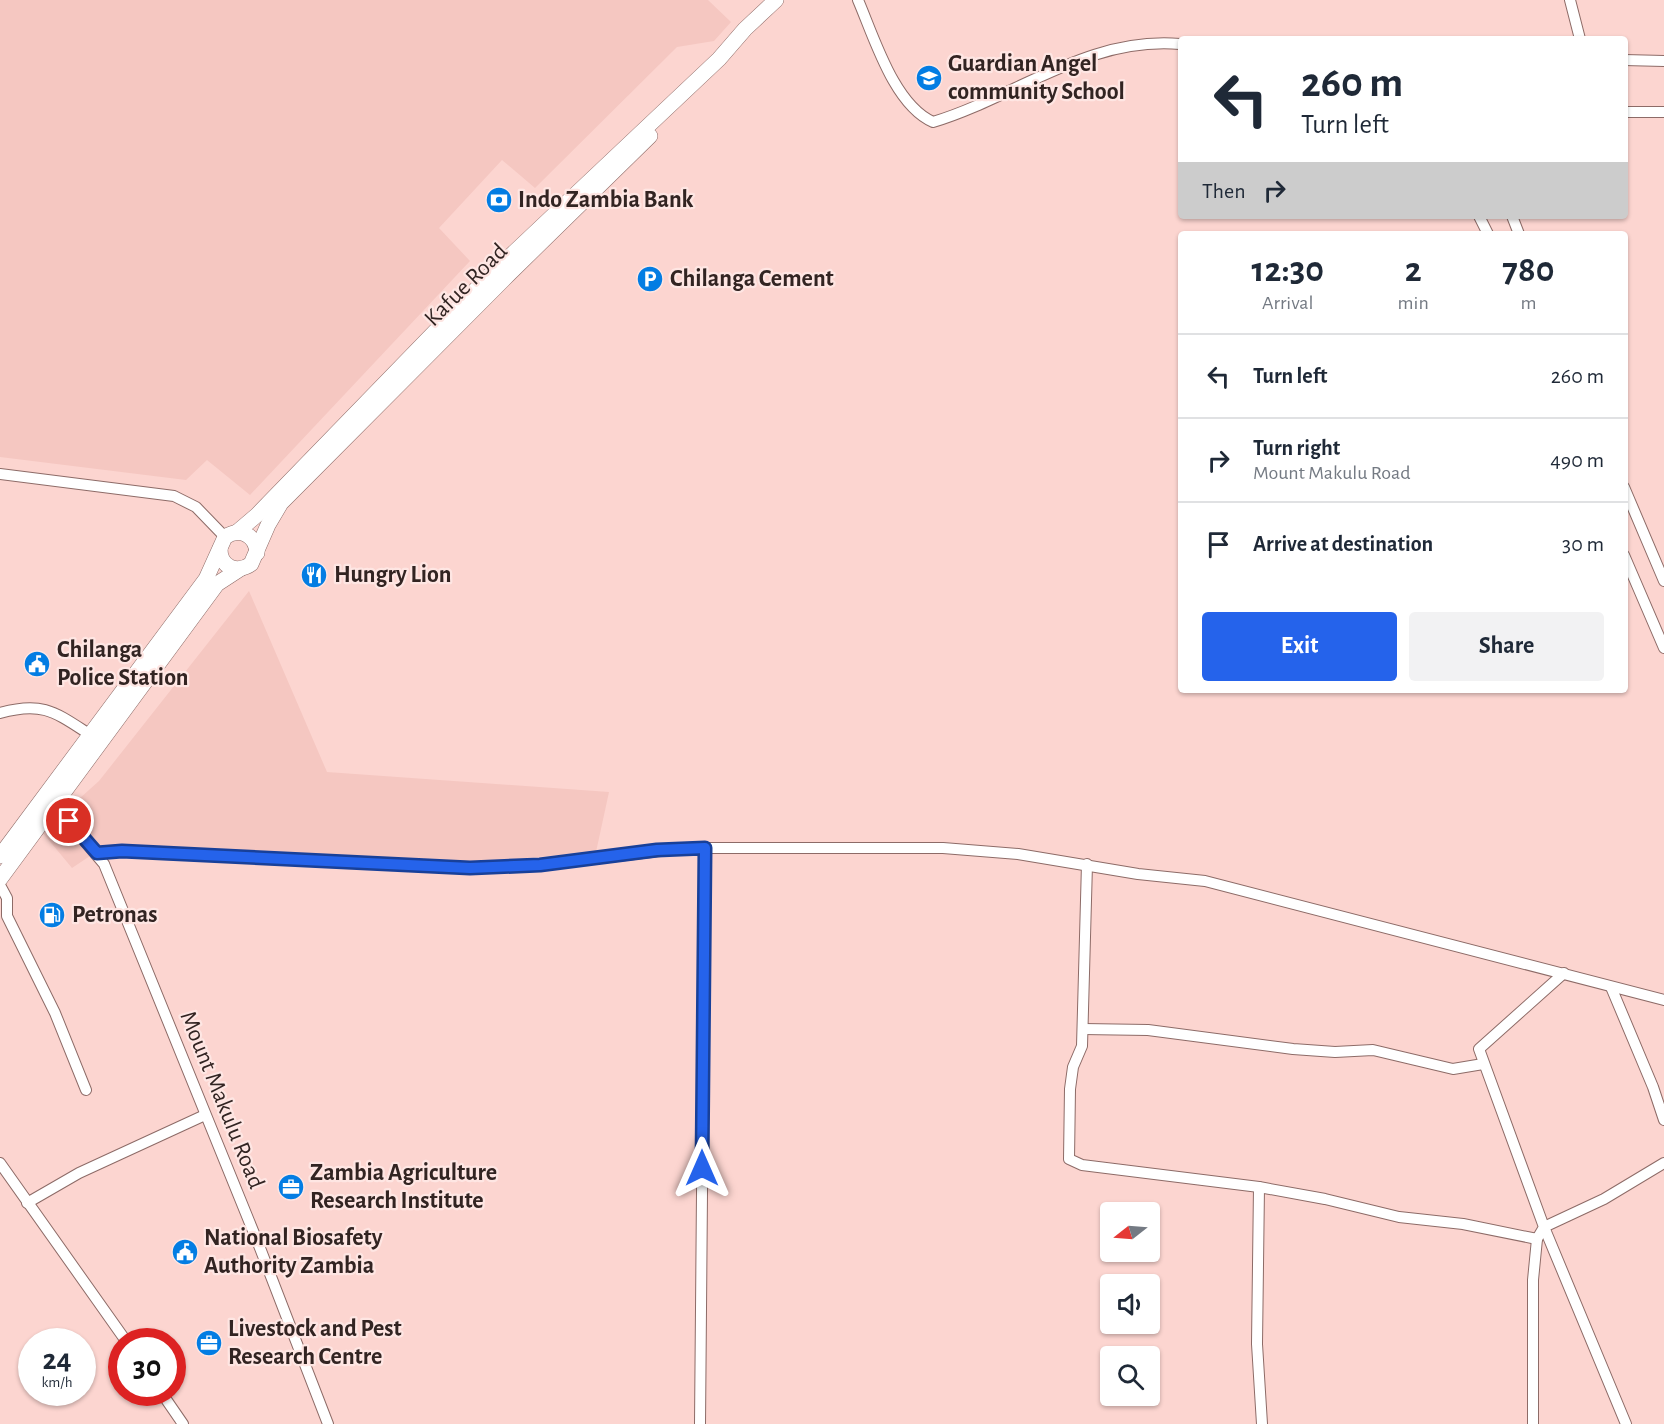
<!DOCTYPE html>
<style>
body{margin:0;font-family:"Alegreya Sans",sans-serif;background:#f2f2f3;color:#1f2937;height:100vh;display:flex;flex-direction:column;font-size:22px;white-space:nowrap}
*{box-sizing:border-box;margin:0}
p{font-size:20px;color:#747a83}
.icon{flex:none;width:33px;height:33px;fill:none;stroke:currentColor;stroke-width:2;stroke-linecap:round;stroke-linejoin:round}
.map{position:relative;flex:1;overflow:hidden}
.sheet{position:absolute;left:1178px;top:231px;width:450px;height:462px;display:flex;flex-direction:column;background:#fff;border-radius:6px;box-shadow:0 2px 4px #0004}
.sheet>*{flex:none}
.banner{position:absolute;left:1178px;top:36px;width:450px;height:183px;border-radius:6px;box-shadow:0 2px 4px #0004;background:#fff;color:#1f2937;overflow:hidden}
.needle{width:39px;rotate:253deg}
.buttons{position:absolute;left:1100px;top:1202px;display:grid;gap:12px}
.buttons a{display:grid;place-items:center;width:60px;height:60px;border-radius:6px;background:#fff;box-shadow:0 2px 4px #0004;font-size:30px}
.speed{position:absolute;left:18px;top:1328px;display:flex;gap:12px;font-size:30px;font-weight:700;text-align:center}
.speed>*{display:grid;place-content:center;width:78px;height:78px;border-radius:50%;background:#fff;box-shadow:0 2px 4px #0004;line-height:1}
.speed small{font-size:15px;font-weight:400}
.speed .limit{border:9px solid #d22;background:#fff;color:#111}
.pin{position:absolute;display:grid;place-items:center;width:51px;height:51px;color:#fff;margin:-26px;border:3px solid #fff;border-radius:50%;box-shadow:0 2px 6px #0007}
.me{position:absolute;width:66px;margin:-33px;rotate:0deg;stroke-linejoin:round;filter:drop-shadow(0 0 4px #0008)}
.turn{display:flex;align-items:center;gap:21px;height:126px;padding:0 24px;font-size:27px}
.turn .icon{width:78px;height:78px;stroke-width:2.5}
.turn b{display:block;font-size:42px;line-height:51px}
.then{display:flex;align-items:center;height:57px;padding:0 24px;background:#0003;gap:12px;font-size:22px}
.eta{display:flex;justify-content:space-evenly;align-items:center;height:102px;text-align:center}
.eta b{font-size:36px;font-weight:700;line-height:42px}
.button{display:flex;gap:12px;margin-top:auto;padding:12px 24px}
.button a{flex:1;height:69px;border-radius:6px;background:#2563eb;color:#fff;font-size:24px;font-weight:700;line-height:69px;text-align:center}
.button a+a{background:#f2f2f3;color:#1f2937}
ul{padding:0;list-style:none}
li{display:flex;align-items:center;gap:18px;height:84px;padding:0 24px;border-top:2px solid #e0e1e3}
li div{flex:1}
li b{display:block;font-size:22px}
li em{font-style:normal}
.map>svg:first-child{display:block}
</style>
<div class="map">
<svg width="1664" height="1424" viewBox="0 0 1664 1424">
<rect width="100%" height="100%" fill="#fcd5d0"/>
<!-- built -->
<g fill="#f5c7c1">
<polygon points="0,0 708,0 731,22 714,41 677,47 535,188 502,160 439,228 470,261 250,495 207,460 186,480 0,457"/>
<polygon points="249,591 327,772 609,792 596,852 468,863 288,853 105,846 72,868 42,832 99,781"/>
</g>
<g fill="none" stroke-linecap="round" stroke-linejoin="round">
<defs>
<g id="minor">
<path d="M858 0C874 37 894 105 933 122 1016 97 1088 36 1180 44"/>
<polyline points="1570,0 1580,39"/>
<polyline points="1624,60 1664,61"/>
<polyline points="1624,112 1664,112"/>
<polyline points="1479,216 1488,234"/>
<polyline points="1512,216 1519,234"/>
<polyline points="0,474 174,496 196,507 225,537"/>
<polyline points="1624,487 1664,581"/>
<polyline points="1624,555 1664,648"/>
<path d="M0 713C42 701 55 712 89 734"/>
<polyline points="54,805 104,864 260,1248 328,1424"/>
<polyline points="97,853 122,851 470,868 540,865 686,848 943,848 1018,854 1138,874 1205,881 1664,1000"/>
<polyline points="1087,864 1082,1046 1073,1067 1070,1089 1069,1159 1082,1165 1259,1187 1325,1199 1399,1217 1463,1224 1537,1239 1544,1227 1479,1049 1564,973"/>
<polyline points="0,885 7,898 7,916 55,1013 86,1090"/>
<polyline points="1611,987 1653,1087 1664,1120"/>
<polyline points="1083,1029 1148,1030 1293,1049 1335,1052 1373,1050 1453,1069 1483,1064"/>
<polyline points="0,1163 126,1341"/>
<polyline points="1259,1187 1257,1344 1262,1424"/>
<polyline points="27,1203 79,1173 205,1115"/>
<polyline points="161,1392 183,1424"/>
<polyline points="700,1424 705,848"/>
<polyline points="1533,1424 1533,1280 1537,1239"/>
<polyline points="1626,1424 1544,1227 1604,1199 1664,1163"/>
</g>
<g id="highway">
<polyline points="237,532 257,515 488,277 719,59 745,29 776,0"/>
<path d="M220 549C220 567 237 574 251 564L268 525 281 503 509 274 650 136"/>
<path d="M0 856 206 579 225 537C240 527 256 535 257 553"/>
<polyline points="0,879 217,584 240,569"/>
</g>
</defs>
<!-- minor casing -->
<use href="#minor" stroke="#8d6b67" stroke-width="12"/>
<!-- highway casing -->
<use href="#highway" stroke="#8d6b67" stroke-width="16"/>
<!-- minor -->
<use href="#minor" stroke="#fff" stroke-width="10"/>
<!-- highway -->
<use href="#highway" stroke="#fff" stroke-width="15"/>
</g>
<g fill="none" stroke-linecap="round" stroke-linejoin="round">
<defs>
<polyline id="route" points="69,821 97,853 122,851 470,868 540,865 657,850 705,848 702,1168"/>
</defs>
<!-- route casing -->
<use href="#route" stroke="#184099" stroke-width="15"/>
<!-- route -->
<use href="#route" stroke="#2563eb" stroke-width="10"/>
</g>
<!-- icons -->
<defs>
<symbol id="school-disc" viewBox="-11 -11 22 22"><circle r="9.5" fill="#037de3" stroke="#fee6e3"/><path d="M0-5L7-2L0 1L-7-2ZM-4 1L0 2.5L4 1V4Q0 6-4 4Z" fill="#fff"/></symbol>
<symbol id="bank-disc" viewBox="-11 -11 22 22"><circle r="9.5" fill="#037de3" stroke="#fee6e3"/><path d="M-6-4H6V4H-6ZM0-2.3a2.3 2.3 0 1 0 0 4.6a2.3 2.3 0 1 0 0-4.6Z" fill="#fff"/></symbol>
<symbol id="parking-disc" viewBox="-11 -11 22 22"><circle r="9.5" fill="#037de3" stroke="#fee6e3"/><path d="M-3.5-5.5H1a3.5 3.5 0 0 1 0 7H-1V5.5H-3.5ZM-1-3.4V-.6H.8a1.4 1.4 0 0 0 0-2.8Z" fill="#fff"/></symbol>
<symbol id="restaurant-disc" viewBox="-11 -11 22 22"><circle r="9.5" fill="#037de3" stroke="#fee6e3"/><path d="M-5-6h1v4h1v-4h1v4h1v-4h1v5L-1.5 .5V6h-2V.5L-5-1ZM5-6V6H3V1.5H1.5Q1.5-4 5-6Z" fill="#fff"/></symbol>
<symbol id="civic-disc" viewBox="-11 -11 22 22"><circle r="9.5" fill="#037de3" stroke="#fee6e3"/><path d="M-.6-6.5H3V-4.5H.6V-3L4-1V1h2V6H-6V1h2V-1L-.6-3ZM-1.2 2.5V6h2.4V2.5Z" fill="#fff"/></symbol>
<symbol id="fuel-disc" viewBox="-11 -11 22 22"><circle r="9.5" fill="#037de3" stroke="#fee6e3"/><path d="M-5.5-6h7V0h2V4h1.3V-2.5L3-4.5l.8-.8L6-3V5H2.5V1h-1V6h-7ZM-4.2-4.7v3.2H.2V-4.7Z" fill="#fff"/></symbol>
<symbol id="office-disc" viewBox="-11 -11 22 22"><circle r="9.5" fill="#037de3" stroke="#fee6e3"/><path d="M-6-3h4V-5.5h4V-3h4V5H-6ZM-1-4.5V-3h2v-1.5ZM-6 0V1H6V0Z" fill="#fff"/></symbol>
</defs>
<g fill-rule="evenodd">
<use href="#school-disc" x="914" y="63" width="30" height="30"/>
<use href="#bank-disc" x="484" y="185" width="30" height="30"/>
<use href="#parking-disc" x="635" y="264" width="30" height="30"/>
<use href="#restaurant-disc" x="299" y="560" width="30" height="30"/>
<use href="#civic-disc" x="22" y="649" width="30" height="30"/>
<use href="#fuel-disc" x="37" y="900" width="30" height="30"/>
<use href="#office-disc" x="276" y="1172" width="30" height="30"/>
<use href="#civic-disc" x="170" y="1237" width="30" height="30"/>
<use href="#office-disc" x="194" y="1328" width="30" height="30"/>
</g>
<g text-anchor="middle" dominant-baseline="central" stroke-width="4.5" stroke-linejoin="round" paint-order="stroke">
<!-- poi labels -->
<g font-size="24" font-weight="bold" fill="#322422" stroke="#fee6e3" text-anchor="start">
<text x="948" y="64">Guardian Angel<tspan x="948" dy="28">community School</tspan></text>
<text x="518" y="200">Indo Zambia Bank</text>
<text x="670" y="279">Chilanga Cement</text>
<text x="334" y="575">Hungry Lion</text>
<text x="57" y="650">Chilanga<tspan x="57" dy="28">Police Station</tspan></text>
<text x="72" y="915">Petronas</text>
<text x="310" y="1173">Zambia Agriculture<tspan x="310" dy="28">Research Institute</tspan></text>
<text x="204" y="1238">National Biosafety<tspan x="204" dy="28">Authority Zambia</tspan></text>
<text x="228" y="1329">Livestock and Pest<tspan x="228" dy="28">Research Centre</tspan></text>
</g>
<!-- street labels -->
<g font-size="24" fill="#322422" stroke="#fee6e3">
<text transform="translate(466 285) rotate(-45)">Kafue Road</text>
<text transform="translate(222 1100) rotate(68)">Mount Makulu Road</text>
</g>
</g>
</svg>
<div class="buttons">
<a><svg class="needle" viewBox="-14 -14 28 28"><path d="M0-13l5 13h-10z" fill="#e53935"/><path d="M0 13l5-13h-10z" fill="#747a83"/></svg></a>
<a><svg class="icon" aria-label="sound" viewBox="0 0 24 24"><path d="M4 9h4l5-4v14l-5-4H4zM17 9q2 3 0 6"/></svg></a>
<a><svg class="icon" aria-label="search" viewBox="0 0 24 24"><circle cx="10" cy="10" r="6"/><path d="M15 15l6 6"/></svg></a>
</div>
<div class="speed"><div>24<small>km/h</small></div><div class="limit">30</div></div>
<div class="pin" style="left:69px;top:821px;background:#d93025"><svg class="icon" aria-label="arrive" viewBox="0 0 24 24"><path d="M6 21V4h12l-3 4 3 4H6"/></svg></div>
<svg class="me" style="left:702px;top:1168px" viewBox="-20 -20 40 40"><path d="M0-17L14 15 0 8-14 15z" fill="#2563eb" stroke="#fff" stroke-width="4"/></svg>
<div class="banner">
<div class="turn"><svg class="icon" aria-label="left" viewBox="0 0 24 24"><path d="M17 20v-9H6M10 6l-5 5 5 5"/></svg><div><b>260 m</b>Turn left</div></div>
<div class="then">Then<svg class="icon" aria-label="right" viewBox="0 0 24 24"><path d="M7 20v-9h11M14 6l5 5-5 5"/></svg></div>
</div>
<section class="sheet">
<div class="eta">
<div><b>12:30</b><p>Arrival</p></div>
<div><b>2</b><p>min</p></div>
<div><b>780</b><p>m</p></div>
</div>
<ul>
<li><svg class="icon" aria-label="left" viewBox="0 0 24 24"><path d="M17 20v-9H6M10 6l-5 5 5 5"/></svg><div><b>Turn left</b></div><em>260 m</em></li>
<li><svg class="icon" aria-label="right" viewBox="0 0 24 24"><path d="M7 20v-9h11M14 6l5 5-5 5"/></svg><div><b>Turn right</b><p>Mount Makulu Road</p></div><em>490 m</em></li>
<li><svg class="icon" aria-label="arrive" viewBox="0 0 24 24"><path d="M6 21V4h12l-3 4 3 4H6"/></svg><div><b>Arrive at destination</b></div><em>30 m</em></li>
</ul>
<div class="button"><a>Exit</a><a>Share</a></div>
</section>
</div>
